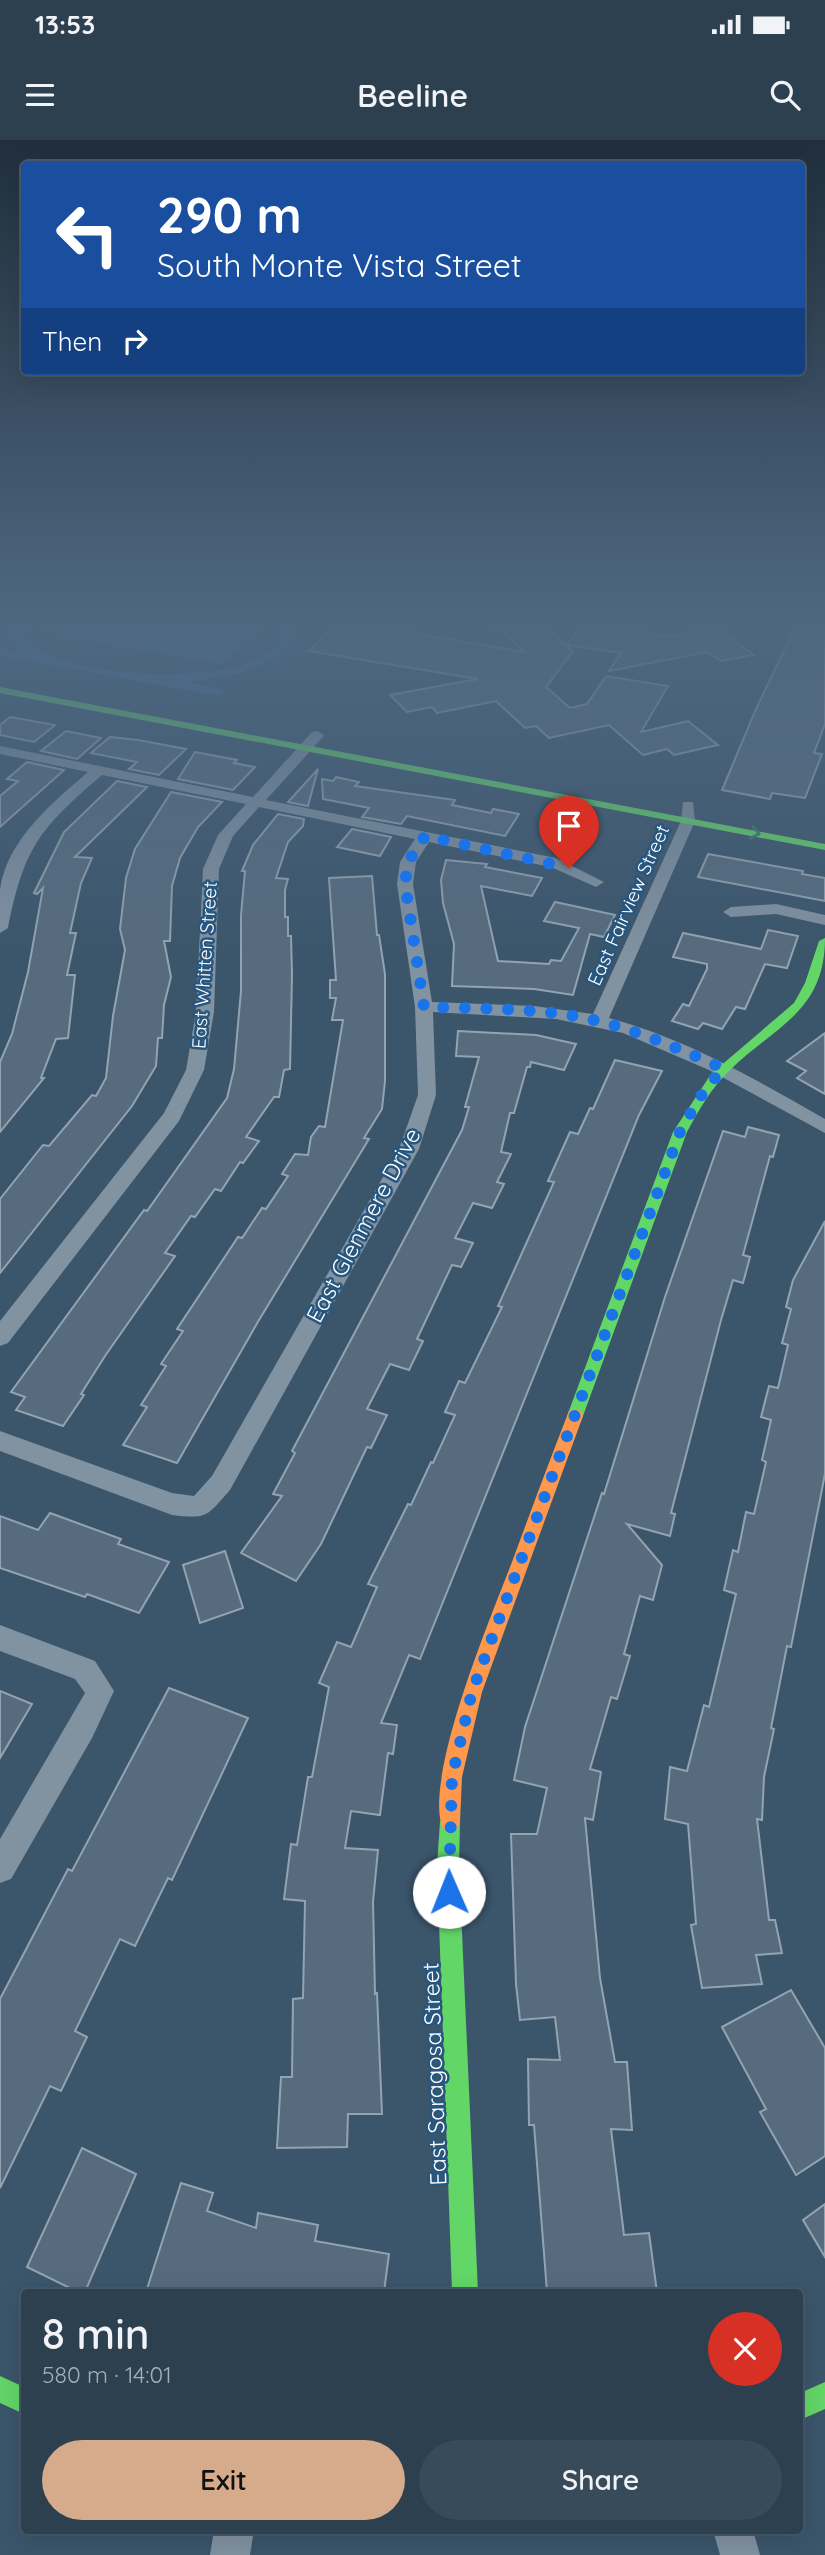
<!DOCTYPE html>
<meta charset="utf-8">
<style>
body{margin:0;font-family:Quicksand,sans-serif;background:#384b5a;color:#f1f3f6;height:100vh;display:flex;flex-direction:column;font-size:26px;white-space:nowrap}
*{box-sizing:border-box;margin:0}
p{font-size:23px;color:#a6afb7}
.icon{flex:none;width:38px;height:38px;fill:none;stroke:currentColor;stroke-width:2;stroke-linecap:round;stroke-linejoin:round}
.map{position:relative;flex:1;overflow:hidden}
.drawer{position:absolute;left:21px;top:2149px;width:782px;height:245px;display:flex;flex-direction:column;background:#2c4050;border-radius:7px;box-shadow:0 7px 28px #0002,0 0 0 2px #485967}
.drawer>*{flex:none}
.hud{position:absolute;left:21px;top:21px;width:784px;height:214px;border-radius:7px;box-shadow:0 7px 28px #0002,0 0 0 2px #485967;background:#1a4fa0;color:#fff;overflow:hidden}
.pin{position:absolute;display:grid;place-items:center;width:60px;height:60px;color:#fff;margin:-72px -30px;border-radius:50% 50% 50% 0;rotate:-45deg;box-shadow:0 0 7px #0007}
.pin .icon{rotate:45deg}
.me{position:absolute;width:77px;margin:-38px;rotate:359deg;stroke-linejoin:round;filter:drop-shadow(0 0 5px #0008)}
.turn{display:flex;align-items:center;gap:24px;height:147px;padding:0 21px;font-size:32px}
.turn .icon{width:91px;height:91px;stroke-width:2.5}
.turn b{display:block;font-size:49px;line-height:60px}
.then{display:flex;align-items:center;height:66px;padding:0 21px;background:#0003;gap:14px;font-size:26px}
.round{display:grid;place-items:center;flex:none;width:74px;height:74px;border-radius:37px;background:#384b5a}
.overview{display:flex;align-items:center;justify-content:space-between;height:119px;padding:0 21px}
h1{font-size:42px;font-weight:600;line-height:52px}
.primary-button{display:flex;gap:14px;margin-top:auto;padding:14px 21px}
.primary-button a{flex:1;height:80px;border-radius:42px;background:#d6ab8b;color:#111;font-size:28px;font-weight:600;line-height:80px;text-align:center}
.primary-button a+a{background:#384b5a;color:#f1f3f6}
.status{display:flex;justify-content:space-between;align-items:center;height:49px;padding:0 35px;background:#2c4050;direction:ltr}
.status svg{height:19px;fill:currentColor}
header{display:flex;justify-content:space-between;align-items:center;height:91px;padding:0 21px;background:#2c4050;font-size:32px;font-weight:600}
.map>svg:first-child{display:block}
</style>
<div class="status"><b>13:53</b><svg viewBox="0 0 49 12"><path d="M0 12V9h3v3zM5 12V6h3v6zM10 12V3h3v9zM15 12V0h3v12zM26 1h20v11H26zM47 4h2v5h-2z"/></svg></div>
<header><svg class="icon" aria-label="menu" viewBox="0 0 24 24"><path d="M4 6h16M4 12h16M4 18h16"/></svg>Beeline<svg class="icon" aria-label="search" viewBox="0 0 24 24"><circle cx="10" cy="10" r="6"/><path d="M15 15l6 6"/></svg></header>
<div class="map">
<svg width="825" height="2415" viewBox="0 0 825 2415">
<rect width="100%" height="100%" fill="#3b556b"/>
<!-- green -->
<g fill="#3c6b96">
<path d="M13 481H27C0 544 311 559 278 481H293L295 491C285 531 220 537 187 542L226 550 219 556 0 516V509L22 512 10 496Z"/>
<polygon points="54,481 253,481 268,483 221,524 38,492"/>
</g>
<!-- building -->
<g fill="#566b7d" stroke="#94a3b0" stroke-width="2">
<polygon points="341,481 415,490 412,493 525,512 489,481 537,481 573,511 546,547 570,568 587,564 606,536 668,546 641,592 688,581 718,605 674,615 667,609 643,615 609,585 549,598 536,586 525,588 496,561 437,573 432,567 407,572 390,555 478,539 309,511"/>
<polygon points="798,481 821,481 820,483 825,483 825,584 814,613 822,614 805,658 772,653 770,659 722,650 756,569"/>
<polygon points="581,485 605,489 608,485 670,497 716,488 754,515 721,521 707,512 609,531 621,513 567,505"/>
<polygon points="10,577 55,585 34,602 0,595 0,585"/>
<polygon points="66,591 101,598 77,619 41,611"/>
<polygon points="110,597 138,600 186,609 159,635 129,629 137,622 91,613"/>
<polygon points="195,612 237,620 234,623 255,627 233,650 178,639"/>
<polygon points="27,622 64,630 0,687 0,656 18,641 7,639"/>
<polygon points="318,629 308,666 288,662"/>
<polygon points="336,637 359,642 355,646 455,660 452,665 491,673 493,669 519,674 505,696 407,676 401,684 362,677 369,668 323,659 322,639 333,641"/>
<polygon points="117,641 147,647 75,717 92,718 81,743 70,793 76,793 67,835 75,835 68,898 56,899 41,938 44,938 0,992 0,922 12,894 28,832 43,748 37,754 34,753 64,692"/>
<polygon points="171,652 222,662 198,687 180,718 172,746 170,801 164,801 171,837 164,865 162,898 158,898 156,926 132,966 0,1133 0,1059 43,1005 49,1006 92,955 96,956 106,938 113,876 125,810 120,789 126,738 135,709"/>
<polygon points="278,674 304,679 303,686 288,702 276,738 288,739 285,750 285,777 288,777 288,796 291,796 292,834 290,929 284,930 279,957 274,957 246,997 259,1001 243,1023 240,1022 221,1051 215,1049 195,1077 191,1076 165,1113 175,1116 105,1216 81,1254 84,1255 63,1286 16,1270 25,1257 11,1252 144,1070 147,1071 227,958 234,929 241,851 241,775 245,731 242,731 253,705"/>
<polygon points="352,689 391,697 380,716 337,707"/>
<polygon points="708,714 803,731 802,734 825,738 825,761 698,737"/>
<polygon points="446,720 487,724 485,727 542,738 532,756 481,746 498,821 549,824 551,820 561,821 579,788 544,781 555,762 615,775 604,797 590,794 573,855 534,849 452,846 454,804 443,763 441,740"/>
<polygon points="372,736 377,795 379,795 385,834 385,941 382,969 364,998 369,999 259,1180 177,1323 123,1305 147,1267 141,1265 166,1226 161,1224 183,1191 177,1189 238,1097 242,1098 262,1068 266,1069 288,1036 282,1034 295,1014 308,1015 311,997 319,986 325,987 343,880 332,880 336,858 330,858 330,840 336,840 329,738"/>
<polygon points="768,790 798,796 787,828 765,824 745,869 736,867 722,889 703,883 698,889 672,881 683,864 689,866 707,829 707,824 673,817 683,793 761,809"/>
<polygon points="458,891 536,895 576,904 564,930 531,922 530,927 527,927 514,973 510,973 501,1012 511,1014 497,1042 504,1044 492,1068 473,1063 455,1098 473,1103 461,1127 452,1125 417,1199 423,1201 409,1230 390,1224 367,1269 387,1275 371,1308 367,1307 321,1404 296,1441 241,1413 282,1356 273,1354 295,1313 292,1311 462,990 469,967 465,967 479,917 456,916"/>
<polygon points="825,893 825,954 797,938 806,931 787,921"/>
<polygon points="615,920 662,931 639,975 420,1519 409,1515 381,1583 397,1585 393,1614 388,1613 380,1675 351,1671 345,1708 378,1710 373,1762 375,1854 377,1853 382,1974 348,1974 347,2007 277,2008 281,1937 292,1937 293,1859 303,1858 305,1761 284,1759 291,1704 297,1705 308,1637 312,1637 329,1547 319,1543 337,1502 351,1507 377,1447 368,1444 408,1364 411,1365 431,1322 433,1323 455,1275 445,1272 459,1241 465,1243 502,1167 498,1166 554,1042 548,1041 570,992 578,994 590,968 593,969"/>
<polygon points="748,987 779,995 773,1017 770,1016 743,1115 750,1117 743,1143 733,1140 721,1180 671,1373 675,1374 670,1396 627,1384 662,1425 653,1460 640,1456 624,1514 630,1516 617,1559 611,1557 590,1629 601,1632 593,1680 585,1678 600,1838 615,1922 627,1922 632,1990 611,1989 624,2095 649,2093 657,2152 547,2152 534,1985 529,1985 528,1919 560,1920 555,1877 520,1880 516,1844 511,1694 537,1694 547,1648 514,1640 525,1587 602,1353 604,1354 665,1157 723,991 745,997"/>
<polygon points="825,1081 825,1334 791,1507 787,1506 771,1588 774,1589 764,1637 762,1680 757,1679 769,1780 775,1780 782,1813 756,1815 762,1844 702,1848 691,1785 696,1784 688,1684 665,1679 670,1627 687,1631 704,1565 709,1567 736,1454 724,1450 733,1410 738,1412 746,1372 754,1374 766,1322 762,1320 771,1280 761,1277 769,1246 778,1248 788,1205 782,1203 791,1169 786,1167 793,1140"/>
<polygon points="50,1373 121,1399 118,1404 169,1422 139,1473 87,1454 85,1457 0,1428 0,1376 38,1390"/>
<polygon points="225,1411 243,1468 200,1483 183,1425"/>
<polygon points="169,1548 248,1578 172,1740 168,1738 135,1806 120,1799 75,1891 87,1897 61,1951 50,1946 0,2048 0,1859 68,1729 72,1731"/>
<polygon points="0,1551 32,1564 0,1618"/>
<polygon points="791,1850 825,1908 825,2016 796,2035 760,1972 766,1969 722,1887"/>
<polygon points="82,2008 136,2034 85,2152 78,2152 27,2127"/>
<polygon points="181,2043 213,2053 207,2071 256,2088 258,2073 318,2085 315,2101 389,2114 384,2152 146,2152"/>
<polygon points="825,2064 825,2117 803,2080"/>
</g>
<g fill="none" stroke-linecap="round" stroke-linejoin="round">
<!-- street -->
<g fill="#8192a1" fill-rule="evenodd">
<path d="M317 591 324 595 322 598 266 660 556 718 604 742 596 747 551 727 429 702 416 722 413 744 432 862 534 866 593 874 681 681 683 662H693L695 681 609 878C687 899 755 939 825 979V993L709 930 623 893 556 879 433 872 436 955 419 1009 230 1350C206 1377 208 1379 172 1375L0 1311V1291L172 1353 194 1356 212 1336 399 1009 418 955 415 867 397 744 400 722 415 699 259 667 233 696 219 729 214 872 204 930 179 981 8 1203 0 1206V1181L164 973 186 930 196 872 203 729 218 695 246 664 102 635C40 688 24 707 8 788L0 793C0 779 0 763 0 749 7 700 53 662 88 632L0 614V606L253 657 312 592Z"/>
<polygon points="776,764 825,775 825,785 776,774 731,777 723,772 731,767"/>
<polygon points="0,1485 95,1521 114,1551 92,1598 11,1739 0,1743 0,1699 85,1553 75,1539 0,1511"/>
<polygon points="214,2390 254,2390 250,2415 210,2415"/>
<polygon points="713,2390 753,2390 760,2415 720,2415"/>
</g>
<!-- fast -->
<g fill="#63d668" fill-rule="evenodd">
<polygon points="0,547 825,704 825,710 0,553"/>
<path d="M825 798C825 872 775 886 730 930 711 948 699 970 687 992L583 1276 581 1281H569L567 1276 673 992 711 934 794 863 805 843 819 801Z"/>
<polygon points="450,1672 457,1675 460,1682 459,1725 478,2152 452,2152 437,1725 440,1682 443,1675"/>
<polygon points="0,2236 24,2247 24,2274 0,2263"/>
<polygon points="825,2242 825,2269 800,2280 800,2253"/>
</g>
<!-- slow -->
<path fill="#ff974d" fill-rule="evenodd" d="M575 1269 581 1271 583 1276 482 1552 462 1637 460 1682 457 1689 450 1692 443 1689C422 1640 492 1474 512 1422 530 1373 548 1325 567 1276L569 1271Z"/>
</g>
<!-- one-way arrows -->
<defs><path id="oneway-chevron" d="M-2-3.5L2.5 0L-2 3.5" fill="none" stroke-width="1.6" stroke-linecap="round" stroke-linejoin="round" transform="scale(1.75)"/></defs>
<use stroke="#397c78" href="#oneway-chevron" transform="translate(755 693) rotate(11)"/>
<!-- sky -->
<linearGradient id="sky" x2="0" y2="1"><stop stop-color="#202f3b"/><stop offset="0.59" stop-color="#4f6882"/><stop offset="1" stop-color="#4f6882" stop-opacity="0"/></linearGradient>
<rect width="825" height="819" fill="url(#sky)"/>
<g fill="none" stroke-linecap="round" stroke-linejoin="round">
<!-- route -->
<path stroke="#1a73e8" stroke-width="12" stroke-dasharray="0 21.6" d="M449 1752 452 1637 472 1552 680 992 700 957 723 928C683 911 644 893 602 882 544 867 483 869 424 867L405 744 408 722 425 696 569 728"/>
</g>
<g text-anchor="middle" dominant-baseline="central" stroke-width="5" stroke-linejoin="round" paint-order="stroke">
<!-- far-street labels -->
<g font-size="19" fill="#fff" stroke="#27567f">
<text transform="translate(628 765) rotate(-66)">East Fairview Street</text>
<text transform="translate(204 825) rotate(-86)">East Whitten Street</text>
</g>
<!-- street labels -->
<g font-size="23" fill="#fff" stroke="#27567f">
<text transform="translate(363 1085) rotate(-62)">East Glenmere Drive</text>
<text transform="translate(434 1934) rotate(-92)">East Saragosa Street</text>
</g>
</g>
</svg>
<div class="pin" style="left:569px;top:728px;background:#d93025"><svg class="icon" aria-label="arrive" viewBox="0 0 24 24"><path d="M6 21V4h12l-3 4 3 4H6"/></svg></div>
<svg class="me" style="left:449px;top:1752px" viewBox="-20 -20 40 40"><circle r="19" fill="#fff"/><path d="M0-13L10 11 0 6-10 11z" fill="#1a73e8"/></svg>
<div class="hud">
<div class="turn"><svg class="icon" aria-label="left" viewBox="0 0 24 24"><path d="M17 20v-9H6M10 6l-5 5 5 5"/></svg><div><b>290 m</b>South Monte Vista Street</div></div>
<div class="then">Then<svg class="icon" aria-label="right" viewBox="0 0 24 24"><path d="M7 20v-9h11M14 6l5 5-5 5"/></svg></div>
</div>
<section class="drawer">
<div class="overview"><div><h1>8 min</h1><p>580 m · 14:01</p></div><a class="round" style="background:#d93025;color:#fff"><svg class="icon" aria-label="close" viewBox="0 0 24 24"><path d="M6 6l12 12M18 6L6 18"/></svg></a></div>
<div class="primary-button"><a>Exit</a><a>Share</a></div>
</section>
</div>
